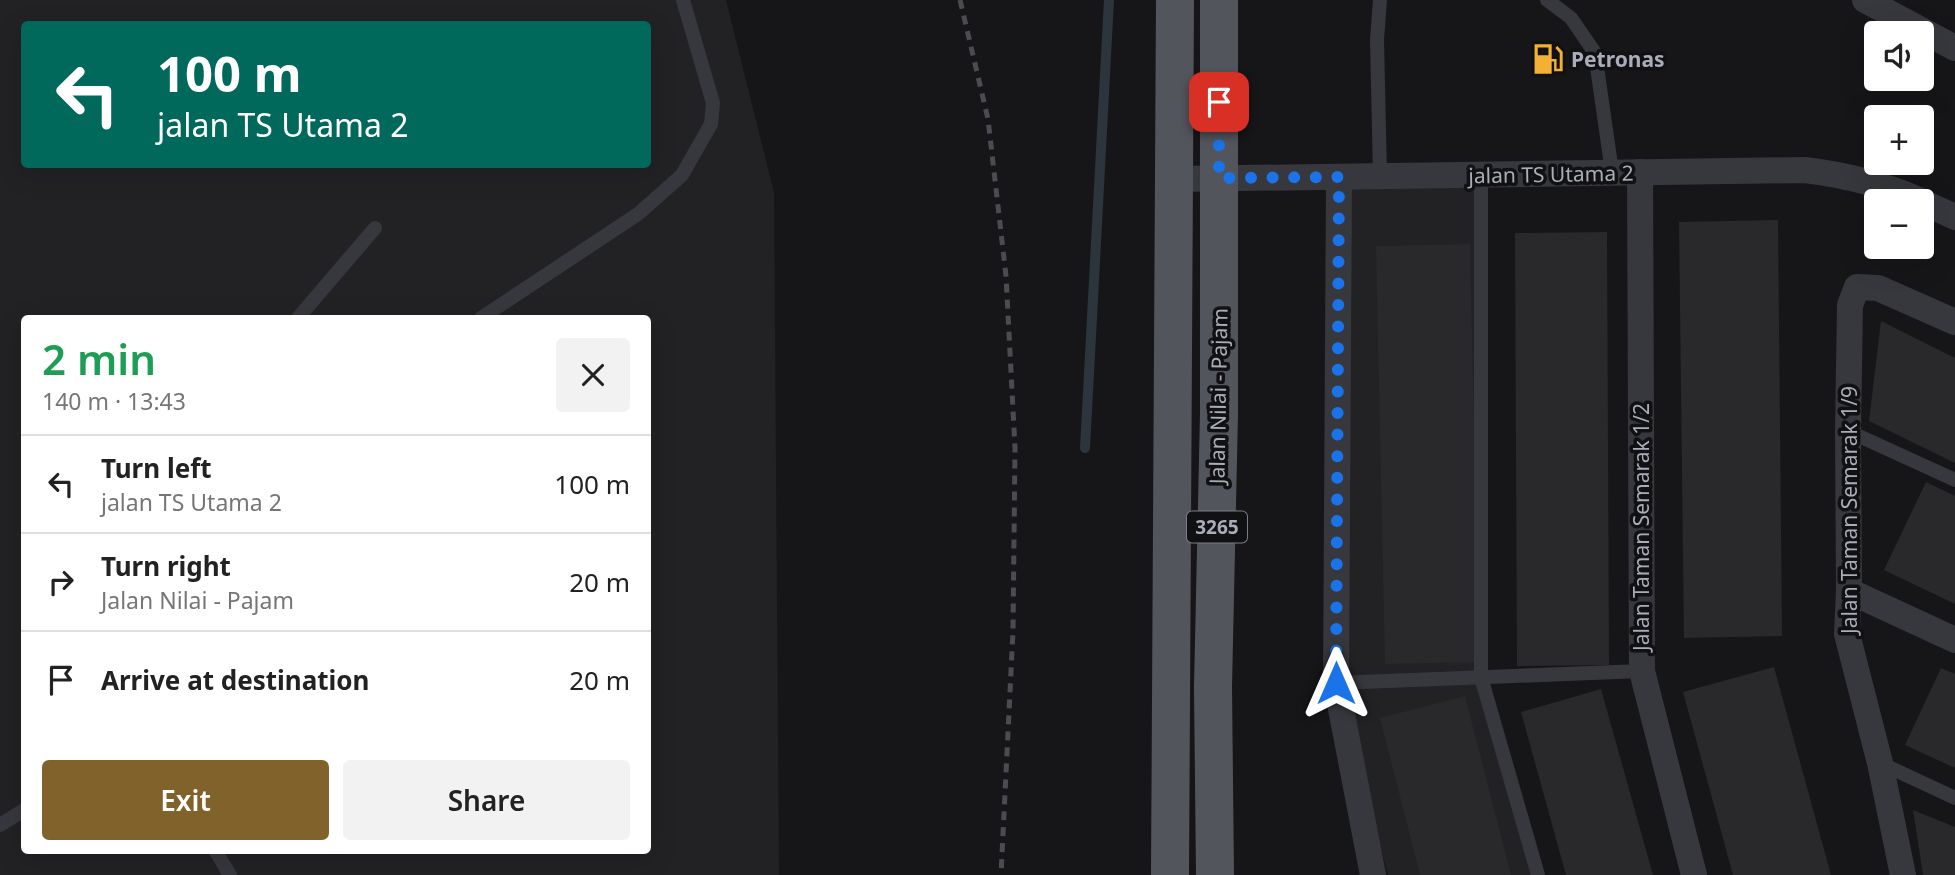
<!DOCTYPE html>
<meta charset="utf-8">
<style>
body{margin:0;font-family:"Noto Sans",sans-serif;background:#f2f2f2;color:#222;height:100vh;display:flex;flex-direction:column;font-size:26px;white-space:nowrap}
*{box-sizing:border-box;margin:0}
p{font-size:23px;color:#767676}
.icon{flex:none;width:38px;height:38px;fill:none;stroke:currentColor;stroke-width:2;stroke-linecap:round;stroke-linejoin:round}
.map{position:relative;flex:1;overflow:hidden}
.sheet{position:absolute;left:21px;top:315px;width:630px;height:539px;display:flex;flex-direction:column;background:#fff;border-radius:7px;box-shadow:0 7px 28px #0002}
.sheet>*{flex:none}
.hud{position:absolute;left:21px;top:21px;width:630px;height:147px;border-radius:7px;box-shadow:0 7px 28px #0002;background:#00695c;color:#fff;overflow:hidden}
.controls{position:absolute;left:1864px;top:21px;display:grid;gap:14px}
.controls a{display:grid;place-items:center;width:70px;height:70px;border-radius:7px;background:#fff;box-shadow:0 7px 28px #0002;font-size:35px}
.pin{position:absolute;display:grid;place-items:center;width:60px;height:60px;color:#fff;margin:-30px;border-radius:14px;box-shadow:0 4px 10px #0006}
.me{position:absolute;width:77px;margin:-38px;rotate:0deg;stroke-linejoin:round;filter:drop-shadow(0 0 5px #0008)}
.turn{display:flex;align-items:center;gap:24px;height:147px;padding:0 21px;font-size:32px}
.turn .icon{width:91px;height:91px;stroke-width:2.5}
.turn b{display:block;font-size:49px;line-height:60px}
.round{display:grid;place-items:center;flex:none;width:74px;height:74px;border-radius:7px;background:#f2f2f2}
.summary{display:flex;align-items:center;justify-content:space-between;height:119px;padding:0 21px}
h1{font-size:42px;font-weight:600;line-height:52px;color:#1e9e55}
.button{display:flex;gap:14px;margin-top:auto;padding:14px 21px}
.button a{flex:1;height:80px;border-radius:7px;background:#80622a;color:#fff;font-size:28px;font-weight:600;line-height:80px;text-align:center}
.button a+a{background:#f2f2f2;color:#222}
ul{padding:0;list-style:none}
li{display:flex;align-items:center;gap:21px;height:98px;padding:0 21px;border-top:2px solid #e0e0e0}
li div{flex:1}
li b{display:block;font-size:26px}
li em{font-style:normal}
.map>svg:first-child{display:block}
</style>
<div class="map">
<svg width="1955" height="875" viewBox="0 0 1955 875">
<rect width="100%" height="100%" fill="#161618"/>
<!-- built -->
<g fill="#222225" fill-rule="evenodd">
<path d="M0 0H726L774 193 779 875H0ZM24 24H648V164H24ZM24 318H648V850H24Z"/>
<polygon points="1484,166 1486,679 1540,875 1388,875 1336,679 1338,173"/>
</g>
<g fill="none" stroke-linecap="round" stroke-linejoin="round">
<!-- stream -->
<polyline stroke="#2c353c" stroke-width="10" points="1085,448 1109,0"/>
</g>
<!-- building -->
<g fill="#29292c">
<polygon points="1778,220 1782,636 1684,638 1679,222"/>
<polygon points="1607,232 1609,665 1517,666 1515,233"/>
<polygon points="1470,244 1479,662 1385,664 1376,246"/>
<polygon points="1881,321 1955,358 1955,463 1869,421"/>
<polygon points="1926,482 1955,496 1955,604 1884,570"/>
<polygon points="1774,667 1831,875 1733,875 1683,692"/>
<polygon points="1941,668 1955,674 1955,768 1905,745"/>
<polygon points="1601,689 1653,875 1566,875 1521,712"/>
<polygon points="1465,696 1511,875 1420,875 1380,718"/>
<polygon points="1913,810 1955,827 1955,875 1923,875"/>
</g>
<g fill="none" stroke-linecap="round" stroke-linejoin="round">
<!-- service -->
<g stroke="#37383d" stroke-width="14">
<polyline points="1547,0 1571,18 1595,53 1612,172"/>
<polyline points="1481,175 1481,677 1538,875"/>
<polyline points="1380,176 1377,40 1380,0"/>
<polyline points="298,318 375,228"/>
<polyline points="481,318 638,214 682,175 711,124 713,103 683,0"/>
<polyline points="1848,431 1955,480"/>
<polyline points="1336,683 1642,671"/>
<polyline points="1880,763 1955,798"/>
<polyline points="0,825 24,810"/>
<polyline points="215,850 230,875"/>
</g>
<!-- minor -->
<g stroke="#37383d" stroke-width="26">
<polyline points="1865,0 1955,48"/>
<polyline points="1640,172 1642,671 1694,875"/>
<polyline points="1339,177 1336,683 1373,875"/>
<path d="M1175 179 1805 170C1846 175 1883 184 1921 201"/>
<polyline points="1922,202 1955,217"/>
<polyline points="1849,591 1955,640"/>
<polyline points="1903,875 1880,763 1847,634 1849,591 1848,431 1850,305 1857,287 1878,288 1955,322"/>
</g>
<!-- primary -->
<g stroke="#53555c" stroke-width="38">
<polyline points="1170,875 1175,0"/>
<polyline points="1215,875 1213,687 1219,413 1219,0"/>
</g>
<!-- rail -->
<polyline stroke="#4a4c52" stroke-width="5" stroke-dasharray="9 7" stroke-linecap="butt" points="960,0 988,119 1006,276 1015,448 1013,631 1001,875"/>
</g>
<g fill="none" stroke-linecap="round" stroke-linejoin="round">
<!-- route -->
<polyline stroke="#1a73e8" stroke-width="12" stroke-dasharray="0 21.6" points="1219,102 1219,178 1339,177 1336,683"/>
</g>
<!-- icons -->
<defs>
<symbol id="fuel-bare" viewBox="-9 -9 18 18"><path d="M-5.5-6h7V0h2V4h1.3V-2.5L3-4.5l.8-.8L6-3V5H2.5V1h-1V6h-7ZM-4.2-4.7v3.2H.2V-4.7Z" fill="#f2b134" stroke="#111113" stroke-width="2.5" paint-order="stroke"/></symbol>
</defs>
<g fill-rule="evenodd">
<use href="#fuel-bare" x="1526" y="37" width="44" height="44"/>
</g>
<g text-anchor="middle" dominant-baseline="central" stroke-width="7" stroke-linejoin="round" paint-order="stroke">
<!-- shield labels -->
<rect fill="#111113" stroke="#7b7e86" stroke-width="2" x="1187" y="511.5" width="60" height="31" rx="5"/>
<g font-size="19" font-weight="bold" fill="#a8adb8">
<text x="1217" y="527">3265</text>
</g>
<!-- poi labels -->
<g font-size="21" font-weight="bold" fill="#a8adb8" stroke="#111113" text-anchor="start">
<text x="1571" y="59">Petronas</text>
</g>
<!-- street labels -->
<g font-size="21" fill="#a8adb8" stroke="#111113">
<text transform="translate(1551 174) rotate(-1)">jalan TS Utama 2</text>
<text transform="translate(1218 396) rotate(-89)">Jalan Nilai - Pajam</text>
<text transform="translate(1849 510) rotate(-90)">Jalan Taman Semarak 1/9</text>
<text transform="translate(1641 527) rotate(-90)">Jalan Taman Semarak 1/2</text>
</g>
</g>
</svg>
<div class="controls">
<a><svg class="icon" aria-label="sound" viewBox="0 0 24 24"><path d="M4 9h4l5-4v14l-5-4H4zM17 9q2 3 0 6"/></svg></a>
<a>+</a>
<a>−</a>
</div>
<div class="pin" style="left:1219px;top:102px;background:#d93025"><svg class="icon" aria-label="arrive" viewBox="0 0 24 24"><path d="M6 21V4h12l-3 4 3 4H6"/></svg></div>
<svg class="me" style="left:1336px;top:683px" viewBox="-20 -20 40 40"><path d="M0-17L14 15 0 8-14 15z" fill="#1a73e8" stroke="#fff" stroke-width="4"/></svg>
<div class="hud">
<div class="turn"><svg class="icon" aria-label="left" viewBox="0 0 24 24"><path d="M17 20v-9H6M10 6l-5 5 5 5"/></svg><div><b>100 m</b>jalan TS Utama 2</div></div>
</div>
<section class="sheet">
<div class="summary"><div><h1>2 min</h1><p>140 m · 13:43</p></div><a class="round"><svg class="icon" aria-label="close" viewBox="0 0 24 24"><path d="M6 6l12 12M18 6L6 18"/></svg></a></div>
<ul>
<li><svg class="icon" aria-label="left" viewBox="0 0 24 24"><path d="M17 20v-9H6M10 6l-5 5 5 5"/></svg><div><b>Turn left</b><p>jalan TS Utama 2</p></div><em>100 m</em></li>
<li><svg class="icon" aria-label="right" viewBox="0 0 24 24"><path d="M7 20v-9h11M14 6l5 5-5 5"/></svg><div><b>Turn right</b><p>Jalan Nilai - Pajam</p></div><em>20 m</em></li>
<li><svg class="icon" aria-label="arrive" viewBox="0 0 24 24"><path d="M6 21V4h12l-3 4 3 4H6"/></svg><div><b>Arrive at destination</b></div><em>20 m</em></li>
</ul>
<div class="button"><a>Exit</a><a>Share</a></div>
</section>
</div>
